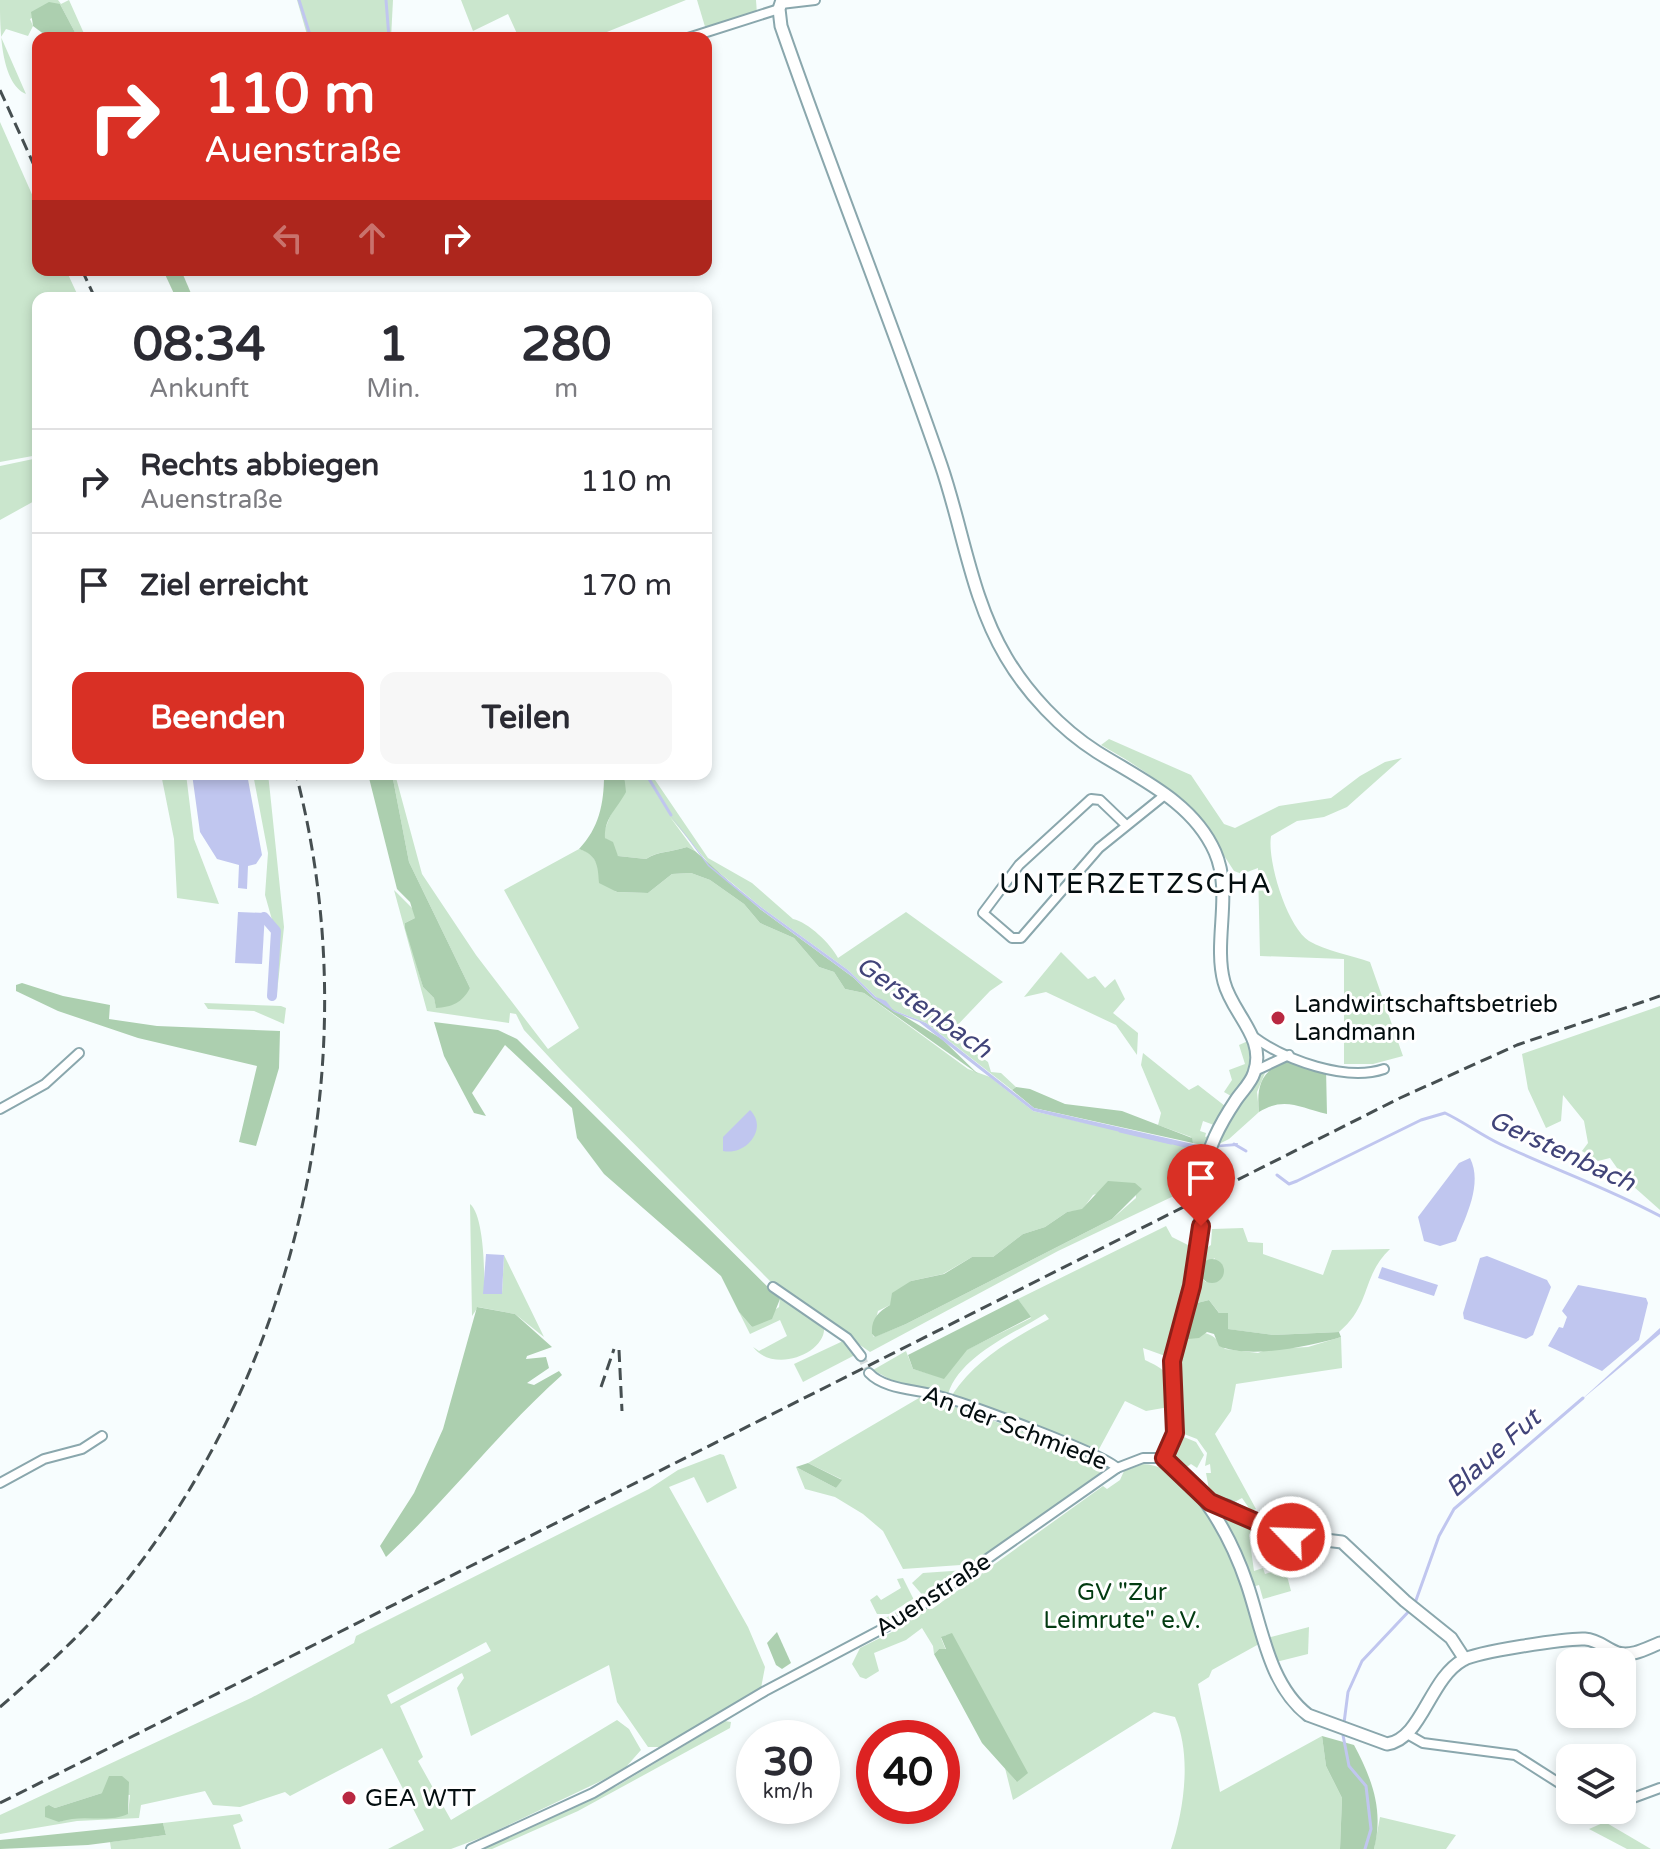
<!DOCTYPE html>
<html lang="de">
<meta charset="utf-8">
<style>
body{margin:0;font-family:"Varela Round",sans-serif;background:#f7f7f7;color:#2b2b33;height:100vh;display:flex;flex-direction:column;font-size:30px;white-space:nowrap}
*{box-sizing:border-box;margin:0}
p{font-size:26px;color:#7c7c81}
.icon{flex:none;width:44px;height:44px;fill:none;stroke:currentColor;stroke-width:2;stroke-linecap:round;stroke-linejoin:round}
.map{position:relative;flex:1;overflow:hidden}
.drawer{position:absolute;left:32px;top:292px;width:680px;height:488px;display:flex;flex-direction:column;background:#fff;border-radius:16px;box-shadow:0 4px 12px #0003}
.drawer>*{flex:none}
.top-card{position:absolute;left:32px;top:32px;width:680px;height:244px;border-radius:16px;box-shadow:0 4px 12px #0003;background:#d93025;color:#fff;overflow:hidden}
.controls{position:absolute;left:1556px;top:1648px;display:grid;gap:16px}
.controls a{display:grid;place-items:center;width:80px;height:80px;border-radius:16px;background:#fff;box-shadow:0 4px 12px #0003;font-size:40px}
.speed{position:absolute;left:736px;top:1720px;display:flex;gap:16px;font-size:40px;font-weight:700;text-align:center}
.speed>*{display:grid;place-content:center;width:104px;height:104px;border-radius:50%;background:#fff;box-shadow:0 4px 12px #0003;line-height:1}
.speed small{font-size:20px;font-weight:400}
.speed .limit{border:12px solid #d22;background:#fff;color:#111}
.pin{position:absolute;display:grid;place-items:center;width:68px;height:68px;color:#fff;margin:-82px -34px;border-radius:50% 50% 50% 0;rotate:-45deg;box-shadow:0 0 8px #0007}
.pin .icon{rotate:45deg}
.me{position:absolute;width:88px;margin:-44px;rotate:294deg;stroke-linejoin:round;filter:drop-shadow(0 0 6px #0008)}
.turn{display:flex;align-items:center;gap:28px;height:168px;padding:0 40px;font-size:36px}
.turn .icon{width:104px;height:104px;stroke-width:2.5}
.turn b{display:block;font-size:56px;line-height:68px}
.lanes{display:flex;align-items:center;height:76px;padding:0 40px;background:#0003;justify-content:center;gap:40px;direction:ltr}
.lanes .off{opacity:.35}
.eta{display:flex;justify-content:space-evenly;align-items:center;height:136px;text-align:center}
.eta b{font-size:48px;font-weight:700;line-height:56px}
.primary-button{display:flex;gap:16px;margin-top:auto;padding:16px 40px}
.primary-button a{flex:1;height:92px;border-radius:16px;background:#d93025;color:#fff;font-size:32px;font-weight:700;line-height:92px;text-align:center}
.primary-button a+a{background:#f7f7f7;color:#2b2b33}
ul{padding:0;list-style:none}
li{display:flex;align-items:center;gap:24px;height:104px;padding:0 40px;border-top:2px solid #e1e1e2}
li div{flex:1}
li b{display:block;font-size:30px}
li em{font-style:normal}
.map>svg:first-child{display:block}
</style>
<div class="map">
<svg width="1660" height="1849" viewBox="0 0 1660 1849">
<rect width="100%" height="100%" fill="#f7fdfe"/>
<!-- green -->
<g fill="#cae6cd" fill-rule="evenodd">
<path d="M0 0H58L61 4 69 0 86 38H78L60 4 30 19 33 26 28 36 6 29 1 37 26 94C0 83 0 26 0 0Z"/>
<polygon points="297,0 393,0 391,38 308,38"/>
<polygon points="461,0 686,0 592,38 519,38 508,14 473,31"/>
<polygon points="697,0 756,0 757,14 706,30"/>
<polygon points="0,122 38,208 38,270 66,270 79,298 38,298 38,455 0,462"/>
<polygon points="38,458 38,499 0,520 0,466"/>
<path d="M1109 739 1191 775 1224 824 1235 828 1279 806 1331 798 1360 776 1385 762 1402 758 1347 807 1324 817 1297 821 1271 836C1267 861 1287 927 1309 941 1326 951 1351 955 1370 962L1403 1056 1373 1064H1344V959L1260 956 1258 868 1242 874 1234 871C1194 807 1167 782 1101 745Z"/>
<polygon points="161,774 186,774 194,839 219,904 177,898 174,839"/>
<polygon points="253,774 268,774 270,792 284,927 277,993 278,941 265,895 268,853"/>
<path d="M392 774H395L422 874 476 955 548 1049 579 1028 504 890 579 849 590 853 616 892 648 893 672 874 691 873 710 880 744 904 760 923 794 938 819 967 834 972 845 989 864 993 968 1069 990 1077 1033 1111 1204 1150 1201 1158 1185 1155 1172 1163 1181 1170 1197 1173 1199 1184 1058 1251 870 1352 774 1285 562 1071 524 1030 516 1014 510 1013 509 1023 427 1011 394 890 415 911V918L405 923 423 987 434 998 436 1007 470 988 409 862ZM1126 1183H1135L1136 1198 1112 1219 906 1324 874 1337 872 1334 878 1311 890 1305 911 1281 943 1274 972 1257H993L1023 1234 1045 1227 1067 1212 1082 1210 1093 1195Z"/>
<path d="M624 774H651L708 858 752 883 793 919C808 922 831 944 838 958L906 912 1003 982 990 991 949 1034 988 1062 991 1072 1001 1073 1016 1087 1012 1090 926 1023 893 1010 876 997 848 970 761 907 710 865 670 817 695 851 687 847C673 852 656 851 646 859L618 856 605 838V829L625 779Z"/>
<polygon points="1061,952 1088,979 1095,976 1105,988 1115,979 1125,999 1113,1013 1138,1033 1137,1055 1116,1025 1046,992 1024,997"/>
<polygon points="204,1003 281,1006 286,1008 284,1024 254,1011 208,1009"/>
<polygon points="1660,1006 1660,1210 1624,1178 1610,1158 1598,1161 1582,1151 1588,1143 1584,1121 1563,1095 1561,1121 1546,1128 1528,1089 1522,1054"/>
<path d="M1248 1041C1253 1061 1251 1085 1231 1096L1224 1092 1232 1080 1229 1070 1245 1064 1239 1045Z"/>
<polygon points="1143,1053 1189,1090 1198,1085 1225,1106 1214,1125 1203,1121 1200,1131 1206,1133 1205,1137 1211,1135 1205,1146 1193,1143 1191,1137 1158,1125 1161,1113 1141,1065"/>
<polygon points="1265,1073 1257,1092 1259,1112 1229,1139 1217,1145 1258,1075"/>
<path d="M470 1204C484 1215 485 1274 484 1293L502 1294 504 1255 544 1337 515 1314 478 1307 472 1316Z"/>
<path d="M1166 1226 1172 1237 1194 1248 1190 1278 1168 1357 1143 1348 1145 1360C1174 1374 1165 1372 1169 1407L1146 1411 1125 1401 1098 1451 952 1395C977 1358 1011 1340 1049 1319L1045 1314C1013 1334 960 1356 948 1394L893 1381 873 1370 906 1351 913 1369 944 1378 966 1350 1031 1318 1018 1299Z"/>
<path d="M1243 1228 1248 1242 1263 1243V1254L1323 1275 1332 1250 1390 1249C1361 1277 1372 1304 1339 1332L1273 1335 1227 1329 1228 1313 1220 1314 1209 1300 1193 1304 1199 1276 1206 1282 1215 1258 1201 1266 1203 1250 1211 1245 1212 1229Z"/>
<path d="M780 1299 824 1327C827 1352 775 1375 753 1347L759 1351 787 1336 780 1320 750 1334 739 1312 752 1327 779 1307Z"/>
<path d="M1185 1331C1205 1332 1213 1332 1225 1349L1258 1353 1268 1349 1308 1347 1341 1337 1342 1368 1236 1384 1231 1411 1215 1434 1256 1509 1251 1511 1242 1498 1231 1504 1210 1495 1206 1473H1211L1210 1464 1205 1466 1207 1453 1197 1439 1184 1434C1180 1397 1173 1368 1185 1331Z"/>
<polygon points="843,1341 855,1355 803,1382 794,1364"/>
<polygon points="924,1395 1096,1459 1100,1473 975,1564 903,1569 883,1531 863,1514 835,1497 805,1489 796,1467 836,1488 841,1479 808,1463"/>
<polygon points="1184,1437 1196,1442 1204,1455 1197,1468 1191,1464 1184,1469 1175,1460 1178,1442 1181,1443"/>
<path d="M720 1454 724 1455 737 1488 707 1503 694 1477 669 1487 748 1627 765 1667 761 1688 663 1747H648L617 1702 609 1665 471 1736 457 1688 464 1678 462 1673 400 1706 423 1757 418 1761 451 1820 617 1720 629 1729 641 1750 626 1767 603 1780 483 1837 451 1849H388L424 1830 382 1748 290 1796 285 1792 240 1807 213 1805 205 1791 141 1805 139 1818 77 1821 0 1834V1815L251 1698 354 1643 356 1636 649 1489 678 1470ZM486 1642 491 1651 391 1704 387 1695ZM102 1793 130 1795 128 1814 73 1817 59 1822 49 1805 55 1808Z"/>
<path d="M1143 1464C1209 1467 1245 1592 1259 1644L1212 1670 1209 1677 1198 1684 1220 1792 1322 1736 1326 1766 1342 1798 1340 1849H1171C1184 1810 1192 1755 1175 1717L1154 1712 1013 1800 1005 1768 1017 1782 946 1635 941 1638 946 1650 939 1649 934 1654 933 1646 922 1628 906 1640 874 1653 879 1671 866 1679 860 1677 852 1664 860 1648 900 1628 929 1606 932 1609 1103 1486 1107 1489 1120 1480 1124 1471Z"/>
<polygon points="1232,1514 1253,1528 1249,1535 1254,1571 1263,1568 1265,1574 1278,1570 1271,1550 1263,1550 1260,1532 1278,1542 1291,1591 1263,1599 1259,1585 1252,1587 1222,1520"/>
<polygon points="966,1570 925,1598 912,1583 923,1573"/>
<polygon points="903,1578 916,1604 889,1621 880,1621 915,1602 913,1599 889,1614 877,1614 870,1600 877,1595 881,1600 901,1588 897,1579"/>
<polygon points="1309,1627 1308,1654 1276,1662 1267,1638"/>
<polygon points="725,1721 731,1722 730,1728 578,1811 492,1849 483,1849 617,1786"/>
<polygon points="240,1814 243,1821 233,1825 241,1849 111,1849 110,1842 166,1835 163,1823"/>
<polygon points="1380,1817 1456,1835 1446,1849 1374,1849"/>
<polygon points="1605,1822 1651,1849 1627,1849 1589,1829"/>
</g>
<!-- forest -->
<g fill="#accfaf">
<polygon points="49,2 60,4 78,38 49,38 33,26 31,12"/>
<polygon points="163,270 181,270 193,298 176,298"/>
<path d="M368 774H392L409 862 470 988C462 1003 452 1007 436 1008L434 998 423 987 405 928V923L415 918 410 902 397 889Z"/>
<path d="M624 774 626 792C617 809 604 818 605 838L613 842 618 856 646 859C657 851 673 852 687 847L695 851 760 909 854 978 874 998 942 1039 978 1074 864 993 845 989 834 972 819 967 794 938 760 923 744 904 710 880 691 873 672 874 648 893 617 892 599 883C598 865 597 855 579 849 599 828 604 804 604 775Z"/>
<polygon points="22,983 63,996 110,1005 109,1019 157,1026 280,1031 279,1068 256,1146 239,1142 257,1066 138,1038 58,1011 16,991 16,985"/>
<polygon points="434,1022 498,1030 517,1039 780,1299 772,1319 752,1327 739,1312 721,1276 604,1174 577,1138 572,1108 505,1045 472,1093 486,1116 474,1113 444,1056"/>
<path d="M1288 1060 1326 1069 1327 1114C1300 1108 1285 1096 1259 1112 1256 1085 1262 1070 1288 1060Z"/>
<polygon points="1016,1087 1030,1089 1065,1104 1122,1111 1192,1138 1193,1143 1034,1108 1012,1090"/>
<path d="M1108 1181 1135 1183 1142 1189 1112 1219 906 1324 875 1337 872 1334C871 1319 878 1312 890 1305L892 1293 911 1281 944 1274 972 1257H993L1023 1234 1045 1227 1067 1212 1082 1209Z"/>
<circle cx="1212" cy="1271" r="12"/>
<polygon points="1018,1299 1031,1317 967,1350 944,1379 913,1369 908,1355"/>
<path d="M1209 1300 1219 1313H1228V1329L1273 1335 1339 1332 1341 1337C1308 1347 1248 1359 1219 1346L1214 1334 1207 1332 1199 1338 1188 1339 1185 1331 1193 1304Z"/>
<path d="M477 1307 515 1314 552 1347 527 1356 526 1359 546 1357 549 1368 527 1383 534 1385 559 1371 562 1375C499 1431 448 1499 386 1557L380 1546 414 1493 443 1429Z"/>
<polygon points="808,1463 842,1480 836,1488 796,1467"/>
<polygon points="777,1632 791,1663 782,1669 776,1665 767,1643"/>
<polygon points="952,1633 1028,1773 1017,1782 982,1743 934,1654 939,1649 946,1649 941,1637"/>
<path d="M1322 1736 1354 1745C1372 1779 1384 1810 1374 1849H1340L1342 1798 1326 1766Z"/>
<path d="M109 1776H122L129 1782 128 1814C106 1824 84 1813 59 1822L45 1817V1807L49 1805 55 1808 102 1793Z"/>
<polygon points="163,1823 166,1835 88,1845 0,1849 0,1840"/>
</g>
<!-- water -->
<g fill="#c0c6ef">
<polygon points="192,774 247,774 262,855 256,864 248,866 247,889 238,888 239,865 217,859 200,832"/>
<polygon points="669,813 709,865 761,907 848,970 876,997 886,1001 893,1010 926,1023 1034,1108 1202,1146 1238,1143 1237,1146 1191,1149 1033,1111 919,1022 894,1012 874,998 854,978 760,909 708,866"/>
<polygon points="238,912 265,913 262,964 235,963"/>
<path d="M750 1110C769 1129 745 1156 723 1151V1137Z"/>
<path d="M1470 1158C1483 1184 1466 1216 1456 1241L1440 1246 1424 1241 1418 1217 1459 1163Z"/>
<polygon points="486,1254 504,1255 502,1294 483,1294"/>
<polygon points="1487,1256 1547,1280 1551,1287 1533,1335 1526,1339 1464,1319 1463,1313 1480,1258"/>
<polygon points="1382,1267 1438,1285 1434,1296 1378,1278"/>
<polygon points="1578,1285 1646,1298 1648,1303 1639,1340 1602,1371 1548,1346 1559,1327 1563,1328 1567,1317 1562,1311"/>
<polygon points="1660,1328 1660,1334 1580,1401"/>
</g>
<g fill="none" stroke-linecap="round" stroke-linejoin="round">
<!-- stream -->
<g stroke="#c0c6ef" stroke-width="3">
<polyline points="299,0 311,38"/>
<polyline points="386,0 389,38"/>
<polyline points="646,774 671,815"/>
<polyline points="1120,1131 1171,1143"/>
<polyline points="1234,1144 1246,1151"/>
<path d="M1277 1175 1289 1184 1297 1181 1421 1120 1445 1113C1464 1122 1481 1135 1500 1144 1553 1169 1608 1188 1660 1216"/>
<polyline points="1415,1603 1439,1536 1454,1509 1583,1398"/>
<polyline points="1344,1723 1348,1692 1362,1661 1411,1609"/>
<polyline points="1342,1730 1349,1766 1366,1786 1371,1829 1365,1849"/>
</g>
<!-- canal -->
<polyline stroke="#c0c6ef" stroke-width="10" points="264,917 276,931 272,996"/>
<!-- street-tunnel -->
<polyline stroke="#d3d9da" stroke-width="8" stroke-dasharray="8 4" stroke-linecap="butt" points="861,1356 869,1373"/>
<!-- secondary-tunnel -->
<polyline stroke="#d3d9da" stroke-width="11" stroke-dasharray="11 5.5" stroke-linecap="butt" points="1202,1209 1203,1178"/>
<defs>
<g id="street">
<polyline points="781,4 815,0"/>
<polyline points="688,38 779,9"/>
<polyline points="1126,825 1100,800 1091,799 1019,865 983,913 1012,938 1021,938 1099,848 1166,794"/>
<path d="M1254 1037C1285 1060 1346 1082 1384 1069"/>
<polyline points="1255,1071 1289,1055"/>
<polyline points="0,1109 45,1084 79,1053"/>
<polyline points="773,1287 847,1338 861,1356"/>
<path d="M869 1373C885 1390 917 1389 939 1396 966 1403 1103 1453 1117 1468"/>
<polyline points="0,1483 44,1459 82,1449 102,1436"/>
<polyline points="1409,1735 1423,1743 1515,1755 1570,1790"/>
<polyline points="1622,1802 1660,1788"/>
<polyline points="471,1849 593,1793 765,1691 903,1618 1117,1468 1143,1458 1164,1458"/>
</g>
<g id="secondary">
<path d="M782 0 779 9 781 26C832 173 890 317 941 465 963 529 971 598 1006 657 1027 693 1061 729 1097 752 1140 779 1193 802 1215 852 1233 893 1213 940 1224 982 1232 1014 1267 1038 1254 1073 1251 1083 1242 1091 1236 1100 1220 1124 1207 1148 1203 1178"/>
<path d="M1202 1209 1192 1286 1172 1361 1175 1433 1164 1458C1205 1491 1230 1534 1247 1584 1262 1628 1269 1685 1308 1715L1387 1744C1422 1739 1429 1679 1463 1660 1476 1652 1567 1638 1585 1639 1599 1640 1606 1649 1618 1653 1632 1657 1647 1648 1660 1643"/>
<polyline points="1210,1502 1227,1506 1282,1535 1342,1542 1405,1601 1451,1638 1464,1658"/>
</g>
</defs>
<!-- street casing -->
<use href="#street" stroke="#8aa7ad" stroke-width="12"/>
<!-- secondary casing -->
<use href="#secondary" stroke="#8aa7ad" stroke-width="15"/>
<!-- street -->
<use href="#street" stroke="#fff" stroke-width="8"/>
<!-- secondary -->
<use href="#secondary" stroke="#fff" stroke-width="11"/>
<!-- rail -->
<g stroke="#464f51" stroke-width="3" stroke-dasharray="12 6" stroke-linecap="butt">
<polyline points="0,90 38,174"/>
<polyline points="82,270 95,298"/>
<polyline points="619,1350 622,1411"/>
<polyline points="601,1387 614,1349"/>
<path d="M0 1707C45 1668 87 1630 124 1584 302 1360 368 1050 296 774"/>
<polyline points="0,1803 1400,1098 1517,1045 1660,996"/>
</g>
</g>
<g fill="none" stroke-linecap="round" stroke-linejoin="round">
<defs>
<polyline id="route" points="1201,1226 1192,1286 1172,1361 1175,1433 1164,1458 1210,1502 1291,1537"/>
</defs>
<!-- route casing -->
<use href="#route" stroke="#8d1f18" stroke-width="20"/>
<!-- route -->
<use href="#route" stroke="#d93025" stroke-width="14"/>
</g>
<!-- markers -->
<g fill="#b92841" stroke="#fff" stroke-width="3">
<circle cx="1278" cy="1018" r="8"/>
<circle cx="349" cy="1798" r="8"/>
</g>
<g text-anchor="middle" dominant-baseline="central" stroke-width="6" stroke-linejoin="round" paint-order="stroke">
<!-- poi labels -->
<g font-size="24" fill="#040e10" stroke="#fff" text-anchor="start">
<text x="1294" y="1004">Landwirtschaftsbetrieb<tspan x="1294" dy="28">Landmann</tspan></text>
<text x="365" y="1798">GEA WTT</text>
</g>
<!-- street labels -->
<g font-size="24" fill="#040e10" stroke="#fff">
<text transform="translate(1015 1428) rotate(21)">An der Schmiede</text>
<text transform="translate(933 1595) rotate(-33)">Auenstraße</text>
</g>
<!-- park labels -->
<g font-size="24" fill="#033b12" stroke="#fff">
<text x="1122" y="1592">GV "Zur<tspan x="1122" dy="28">Leimrute" e.V.</tspan></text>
</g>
<!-- water labels -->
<g font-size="26" font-style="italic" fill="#414479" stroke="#fff">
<text transform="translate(924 1007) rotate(35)">Gerstenbach</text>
<text transform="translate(1562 1151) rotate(25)">Gerstenbach</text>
<text transform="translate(1493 1453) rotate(-42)">Blaue Fut</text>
</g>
<!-- quarter labels -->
<g font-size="28" letter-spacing="2" fill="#040e10" stroke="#fff">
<text x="1136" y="884">UNTERZETZSCHA</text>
</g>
</g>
</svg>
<div class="controls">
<a><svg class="icon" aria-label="search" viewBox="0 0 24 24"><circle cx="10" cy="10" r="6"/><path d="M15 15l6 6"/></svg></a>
<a><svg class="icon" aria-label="layers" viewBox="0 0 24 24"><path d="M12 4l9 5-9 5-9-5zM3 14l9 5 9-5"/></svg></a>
</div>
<div class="speed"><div>30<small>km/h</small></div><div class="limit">40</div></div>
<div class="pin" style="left:1201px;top:1226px;background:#d93025"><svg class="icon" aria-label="arrive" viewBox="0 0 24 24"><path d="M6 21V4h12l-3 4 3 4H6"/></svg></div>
<svg class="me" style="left:1291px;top:1537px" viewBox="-20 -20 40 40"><circle r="17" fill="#d93025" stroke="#fff" stroke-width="3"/><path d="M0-11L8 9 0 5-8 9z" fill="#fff"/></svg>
<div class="top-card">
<div class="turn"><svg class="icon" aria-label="right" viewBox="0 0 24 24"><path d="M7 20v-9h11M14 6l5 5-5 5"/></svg><div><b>110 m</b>Auenstraße</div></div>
<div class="lanes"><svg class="icon off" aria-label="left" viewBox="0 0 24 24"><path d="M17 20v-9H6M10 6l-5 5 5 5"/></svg><svg class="icon off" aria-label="ahead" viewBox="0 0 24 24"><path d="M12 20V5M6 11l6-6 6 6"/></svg><svg class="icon" aria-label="right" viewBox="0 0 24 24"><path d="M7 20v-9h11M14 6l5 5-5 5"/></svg></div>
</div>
<section class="drawer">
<div class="eta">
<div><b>08:34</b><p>Ankunft</p></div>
<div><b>1</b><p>Min.</p></div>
<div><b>280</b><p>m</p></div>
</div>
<ul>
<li><svg class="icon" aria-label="right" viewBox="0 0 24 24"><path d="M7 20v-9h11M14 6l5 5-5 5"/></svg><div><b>Rechts abbiegen</b><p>Auenstraße</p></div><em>110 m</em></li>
<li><svg class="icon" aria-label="arrive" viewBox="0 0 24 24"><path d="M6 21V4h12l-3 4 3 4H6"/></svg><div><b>Ziel erreicht</b></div><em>170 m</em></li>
</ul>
<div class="primary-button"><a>Beenden</a><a>Teilen</a></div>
</section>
</div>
